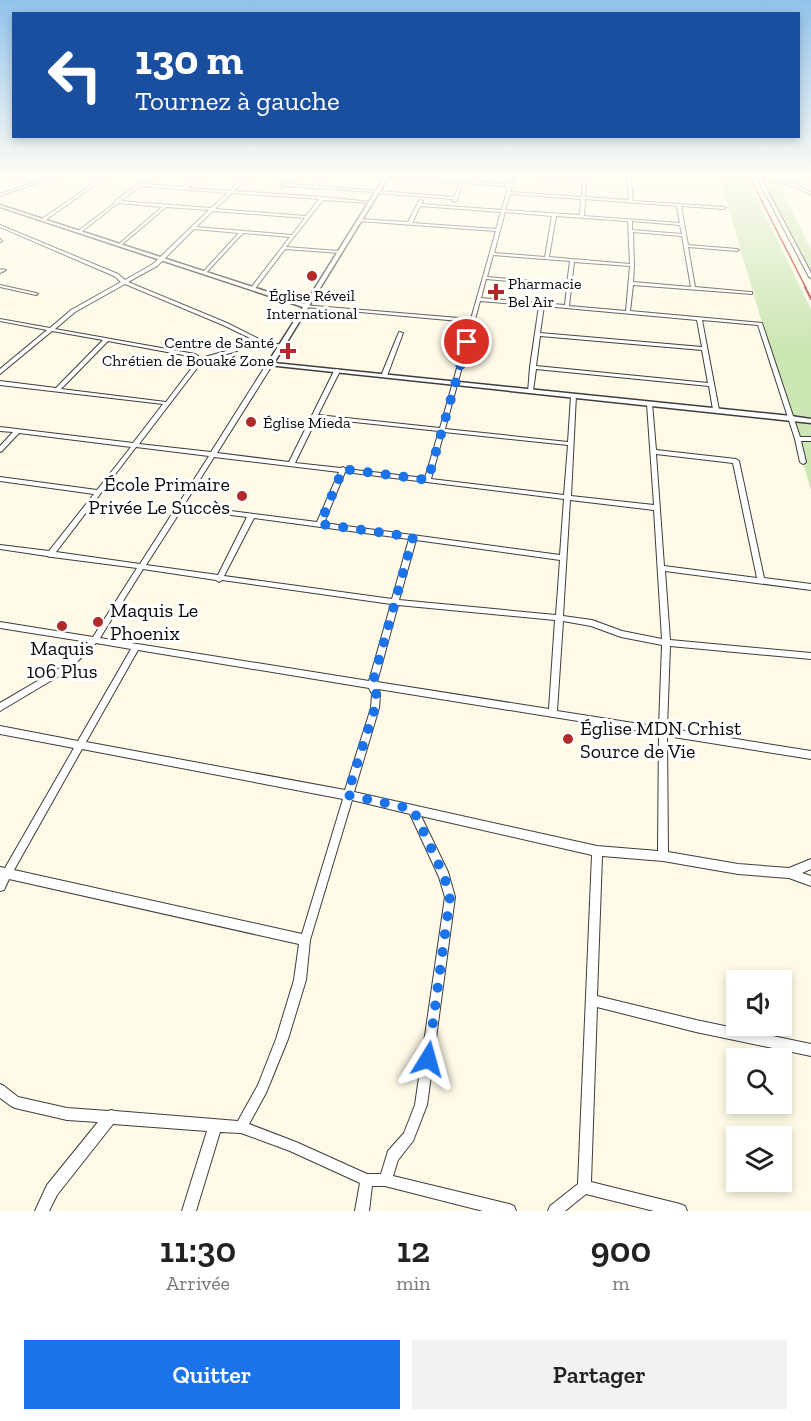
<!DOCTYPE html>
<html lang="fr">
<meta charset="utf-8">
<style>
body{margin:0;font-family:"Zilla Slab",serif;background:#f2f2f2;color:#222;height:100vh;display:flex;flex-direction:column;font-size:22px;white-space:nowrap}
*{box-sizing:border-box;margin:0}
p{font-size:20px;color:#767676}
.icon{flex:none;width:33px;height:33px;fill:none;stroke:currentColor;stroke-width:2;stroke-linecap:round;stroke-linejoin:round}
.map{position:relative;height:1211px;overflow:hidden}
.panel{display:flex;flex-direction:column;background:#fff;flex:1}
.panel>*{flex:none}
.banner{position:absolute;left:12px;top:12px;width:788px;height:126px;border-radius:0px;box-shadow:0 3px 9px #0003;background:#1a4fa0;color:#fff;overflow:hidden}
.fabs{position:absolute;left:726px;top:970px;display:grid;gap:12px}
.fabs a{display:grid;place-items:center;width:66px;height:66px;border-radius:0px;background:#fff;box-shadow:0 3px 9px #0003;font-size:30px}
.pin{position:absolute;display:grid;place-items:center;width:51px;height:51px;color:#fff;margin:-26px;border:3px solid #fff;border-radius:50%;box-shadow:0 2px 6px #0007}
.me{position:absolute;width:66px;margin:-33px;rotate:8deg;stroke-linejoin:round;filter:drop-shadow(0 0 4px #0008)}
.turn{display:flex;align-items:center;gap:21px;height:126px;padding:0 24px;font-size:27px}
.turn .icon{width:78px;height:78px;stroke-width:2.5}
.turn b{display:block;font-size:42px;line-height:51px}
.eta{display:flex;justify-content:space-evenly;align-items:center;height:102px;text-align:center}
.eta b{font-size:36px;font-weight:600;line-height:42px}
.cta{display:flex;gap:12px;margin-top:auto;padding:12px 24px}
.cta a{flex:1;height:69px;border-radius:0px;background:#1a73e8;color:#fff;font-size:24px;font-weight:600;line-height:69px;text-align:center}
.cta a+a{background:#f2f2f2;color:#222}
.map>svg:first-child{display:block}
</style>
<div class="map">
<svg width="811" height="1211" viewBox="0 0 811 1211">
<rect width="100%" height="100%" fill="#fefae7"/>
<!-- green -->
<g fill="#cce6b4">
<polygon points="719,176 746,176 811,309 811,490"/>
<polygon points="756,176 774,176 811,249 811,281"/>
</g>
<g fill="none" stroke-linecap="round" stroke-linejoin="round">
<defs>
<g id="minor">
<polygon points="16,176 39,181 54,176 58,176 0,196 0,194 36,182 16,177"/>
<polygon points="104,176 108,176 44,221 42,221 42,219"/>
<path d="M149 176H153L143 184 184 187 198 176H201L188 188 230 191 245 176H248L234 191 322 197 372 202 370 203 323 200 286 247 339 251 341 252 340 253 285 249 254 290 250 289 290 237 243 233 205 274 203 273V272L239 233 194 229 157 266 128 282 227 323 263 341 282 345 283 346 280 348 257 342 234 352 204 360 202 358V360L272 363 273 364 217 453 289 462 334 371 337 369 340 371 318 415 440 428 470 322 305 307 303 306V305L471 319 496 231 359 221 358 219 408 222 419 201 421 200 423 201 421 204 502 210 508 186 463 183 456 201 454 202 452 201 453 199 376 193 374 192 284 186 282 188H280L289 176H293L286 184 314 186 323 176H325L318 186 454 197 460 183 384 177 386 176 460 181 463 176H465L464 181 509 184 511 176H514L510 192 582 197 583 180 537 176 583 178 584 176H586L585 197 629 200 627 176H630L633 201 724 207 726 208 724 209 681 206 688 245 737 249 739 250 737 251 688 247 695 287 750 292H752V294L633 285 630 311 762 323 800 437H811V441H801L806 462 805 463 803 464 800 462 795 439 758 325 702 320 719 410 716 412 713 410 709 386 536 369 533 391 528 392 530 367 539 306 480 301 445 429 568 442 571 396 574 394 576 395 571 496 654 505 647 404 648 403H652L656 450 736 459 739 461 764 578 811 584V590L665 571 670 640 811 653V659L670 646 667 728 811 751V759L667 736 668 852 738 864 789 868 811 859V869L802 873 811 876V886L789 878 738 874 663 861 602 856 597 996 696 1020 811 1044V1056L696 1032 597 1007 591 1182 680 1204 685 1206 687 1211H654L586 1194 565 1211H548L550 1206 578 1184 592 855 421 816 448 872 455 897 427 1105 413 1141 398 1160 393 1176 509 1204 514 1206 516 1211H483L385 1186H372L369 1211H355L360 1183 290 1151 241 1133 220 1132 196 1211H182L207 1131 113 1124 57 1195 49 1211H35L47 1185 98 1122 67 1120 15 1108 11 1106 0 1098V1084L4 1086 18 1097 67 1108 108 1111 111 1110 115 1111 238 1121 258 1085 276 1039 294 980 299 944 9 879 4 890 0 891V867L5 868 74 748 0 734V726L78 741 131 649 96 643 69 670 0 711V703L63 666 88 642 0 628V622L93 637 137 568 52 557H50L47 556 0 549V545L49 551 94 494 0 481V477L97 490 131 447 19 433 2 451 0 452V446L13 432 0 431V427L133 443 163 404 0 385V381L56 388 103 340 52 331 0 374V369L47 330 0 321V319L50 328 71 310 121 282 114 276 0 227V225L118 274 125 280 153 264 209 210 166 207 120 246H119V244L162 207 118 203 80 233H78V231L115 203V201ZM140 186 228 193 211 208 121 201ZM232 193 319 199 306 216 215 209ZM510 194 581 199 580 215 505 210ZM585 199 677 206 680 223 584 216ZM420 206 501 212 496 229 412 223ZM213 211 305 218 292 235 196 227ZM505 212 552 216 545 257 494 253ZM556 216 628 221 630 264 549 257ZM632 221 680 225 682 234 632 230ZM633 232 682 236 691 287 633 282 634 265ZM493 255 570 261 567 284 487 277ZM574 262 630 266 626 311 569 306ZM486 279 567 286 565 305 481 298ZM125 284 223 325 254 340 230 350 201 358 195 354 55 329 75 312ZM544 306 697 320 702 347 540 333ZM540 336 702 350 708 383 536 366ZM108 341 194 357 197 359V361L166 402 61 389ZM201 363 266 365 211 452 139 444ZM317 418 439 431 425 478 346 469 343 467 341 468 295 463ZM444 432 568 445 564 495 431 479ZM136 447 209 456 140 564 56 552ZM656 454 733 463 757 578 664 566ZM214 457 339 472 317 522 184 505ZM345 472 564 499 560 555 324 523ZM570 500 654 510 662 639 622 631 592 620 563 616ZM182 509 247 517 218 575 146 565ZM254 518 409 539 392 599 224 576ZM416 540 560 560 556 615 399 600ZM143 569 216 580 219 582 222 580 391 604 369 681 100 638ZM398 605 555 620 549 709 377 682ZM563 621 591 626 621 637 662 645 659 727 557 711ZM138 650 369 688 372 694 371 708 345 790 86 742ZM378 689 659 734 658 851 597 846 354 792 379 708 380 694ZM82 749 343 799 302 934 14 870ZM352 800 410 814 439 877 445 897 415 1105 404 1133 388 1151 381 1174H367L296 1142 249 1124 266 1093 288 1039 306 980 310 940Z"/>
<polygon points="756,176 760,176 794,184 811,192 811,194 792,186 761,178 811,273 811,278 809,277"/>
<polygon points="0,239 2,241 0,242"/>
<polygon points="2,269 6,270 0,273 0,270"/>
<polygon points="0,285 36,293 38,294 36,295 0,287"/>
<polygon points="399,332 403,333 387,376 382,377 381,376"/>
</g>
<polygon id="tertiary" points="385,176 389,176 274,363 791,416 811,419 811,423 268,365 267,364 303,307 0,207 0,205 305,304"/>
</defs>
<!-- minor casing -->
<use href="#minor" stroke="#3d3d3d" stroke-width="2"/>
<!-- tertiary casing -->
<use href="#tertiary" stroke="#3d3d3d" stroke-width="3"/>
<!-- minor -->
<use href="#minor" fill="#fff" fill-rule="evenodd"/>
<!-- tertiary -->
<use href="#tertiary" fill="#fff" fill-rule="evenodd"/>
<!-- rail-far1 -->
<polyline stroke="#b2292a" stroke-width="1.5" points="749,176 806,288"/>
<!-- rail -->
<polyline stroke="#b2292a" stroke-width="2" points="805,287 811,299"/>
</g>
<!-- sky -->
<linearGradient id="sky" x2="0" y2="1"><stop stop-color="#91c2ec"/><stop offset="0.51" stop-color="#fffdf4"/><stop offset="1" stop-color="#fffdf4" stop-opacity="0"/></linearGradient>
<rect width="811" height="345" fill="url(#sky)"/>
<g fill="none" stroke-linecap="round" stroke-linejoin="round">
<!-- route -->
<polyline stroke="#1a73e8" stroke-width="10" stroke-dasharray="0 18" points="428,1059 450,897 444,876 413,809 347,795 375,708 376,694 372,685 413,537 320,524 343,469 428,480 467,342"/>
</g>
<!-- markers -->
<g fill="#b2292a" stroke="#fff" stroke-width="2">
<circle cx="312" cy="276" r="6"/>
<path d="M493 283h6v6h6v6h-6v6h-6v-6h-6v-6h6z"/>
<path d="M285 342h6v6h6v6h-6v6h-6v-6h-6v-6h6z"/>
<circle cx="251" cy="422" r="6"/>
<circle cx="242" cy="496" r="6"/>
<circle cx="98" cy="622" r="6"/>
<circle cx="62" cy="626" r="6"/>
<circle cx="568" cy="739" r="6"/>
</g>
<g text-anchor="middle" dominant-baseline="central" stroke-width="6" stroke-linejoin="round" paint-order="stroke">
<!-- far-poi labels -->
<g font-size="16" fill="#0a0a0a" stroke="#fff" text-anchor="start">
<text x="508" y="283">Pharmacie<tspan x="508" dy="18">Bel Air</tspan></text>
<text x="312" y="295" text-anchor="middle">Église Réveil<tspan x="312" dy="18">International</tspan></text>
<text x="274" y="342" text-anchor="end">Centre de Santé<tspan x="274" dy="18">Chrétien de Bouaké Zone</tspan></text>
<text x="263" y="422">Église Mieda</text>
</g>
<!-- poi labels -->
<g font-size="20" fill="#0a0a0a" stroke="#fff" text-anchor="start">
<text x="230" y="484" text-anchor="end">École Primaire<tspan x="230" dy="23">Privée Le Succès</tspan></text>
<text x="110" y="610">Maquis Le<tspan x="110" dy="23">Phoenix</tspan></text>
<text x="62" y="648" text-anchor="middle">Maquis<tspan x="62" dy="23">106 Plus</tspan></text>
<text x="580" y="728">Église MDN Crhist<tspan x="580" dy="23">Source de Vie</tspan></text>
</g>
</g>
</svg>
<div class="fabs">
<a><svg class="icon" aria-label="sound" viewBox="0 0 24 24"><path d="M4 9h4l5-4v14l-5-4H4zM17 9q2 3 0 6"/></svg></a>
<a><svg class="icon" aria-label="search" viewBox="0 0 24 24"><circle cx="10" cy="10" r="6"/><path d="M15 15l6 6"/></svg></a>
<a><svg class="icon" aria-label="layers" viewBox="0 0 24 24"><path d="M12 4l9 5-9 5-9-5zM3 14l9 5 9-5"/></svg></a>
</div>
<div class="pin" style="left:467px;top:342px;background:#d93025"><svg class="icon" aria-label="arrive" viewBox="0 0 24 24"><path d="M6 21V4h12l-3 4 3 4H6"/></svg></div>
<svg class="me" style="left:428px;top:1059px" viewBox="-20 -20 40 40"><path d="M0-17L14 15 0 8-14 15z" fill="#1a73e8" stroke="#fff" stroke-width="4"/></svg>
<div class="banner">
<div class="turn"><svg class="icon" aria-label="left" viewBox="0 0 24 24"><path d="M17 20v-9H6M10 6l-5 5 5 5"/></svg><div><b>130 m</b>Tournez à gauche</div></div>
</div>
</div>
<section class="panel">
<div class="eta">
<div><b>11:30</b><p>Arrivée</p></div>
<div><b>12</b><p>min</p></div>
<div><b>900</b><p>m</p></div>
</div>
<div class="cta"><a>Quitter</a><a>Partager</a></div>
</section>
